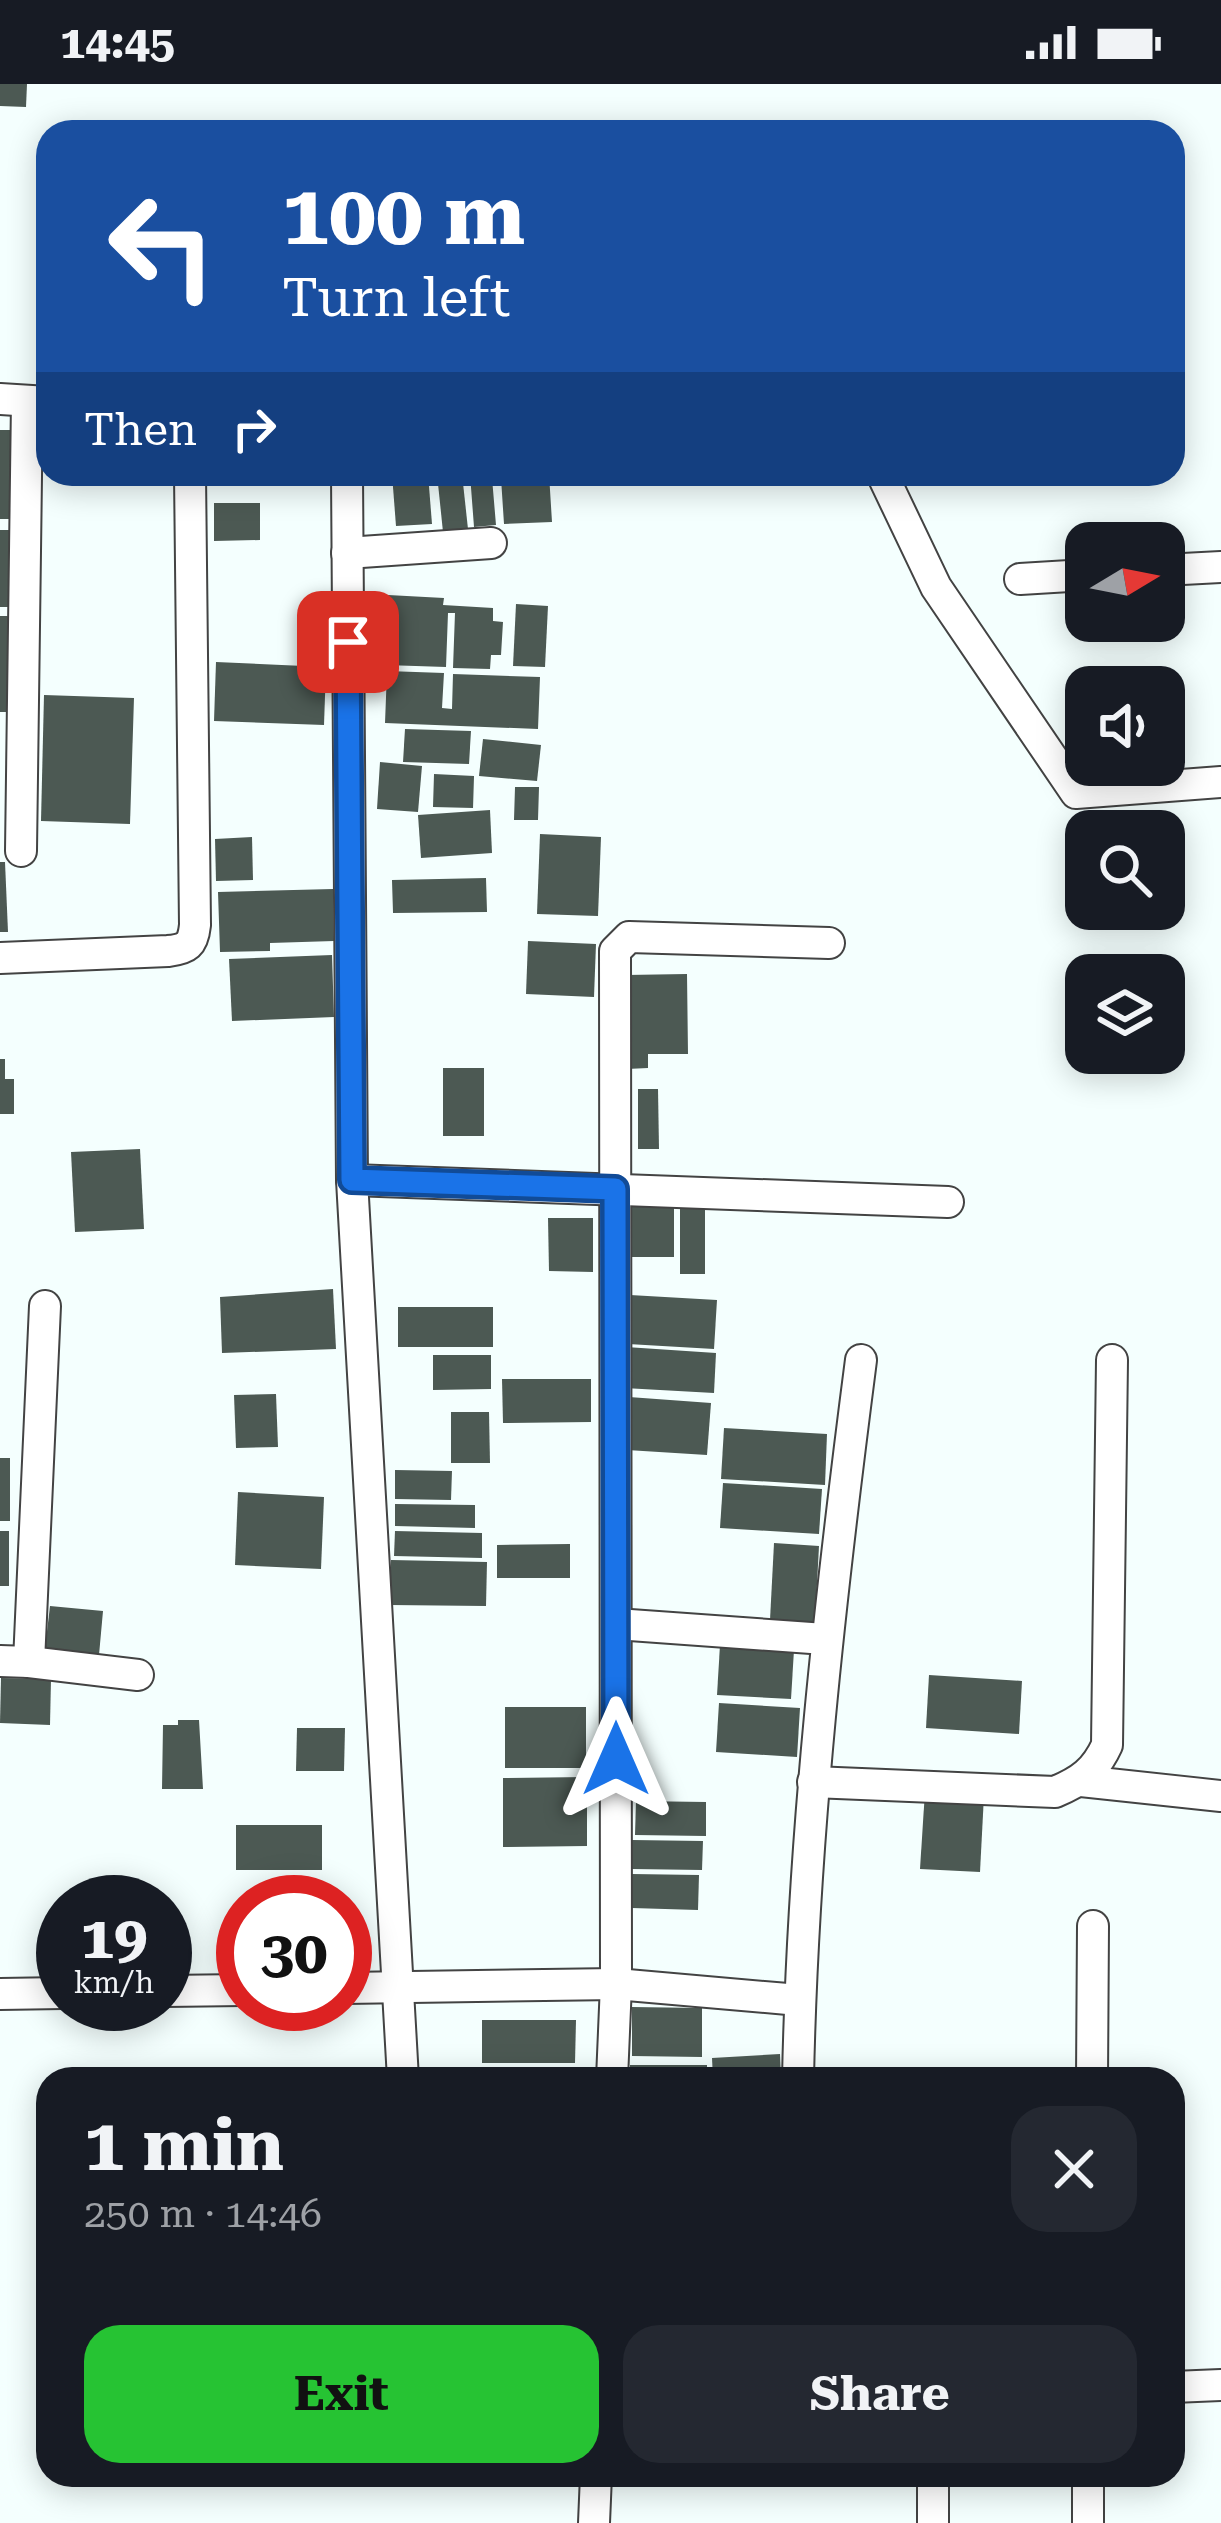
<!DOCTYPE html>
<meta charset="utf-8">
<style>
body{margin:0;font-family:"Roboto Serif",serif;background:#242831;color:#f1f3f6;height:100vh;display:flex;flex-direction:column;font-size:45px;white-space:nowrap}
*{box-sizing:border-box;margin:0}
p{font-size:39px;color:#9ea1a6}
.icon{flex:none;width:66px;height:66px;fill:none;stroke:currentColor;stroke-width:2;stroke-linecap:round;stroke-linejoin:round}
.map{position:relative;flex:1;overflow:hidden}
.sheet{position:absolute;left:36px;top:1983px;width:1149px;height:420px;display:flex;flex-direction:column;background:#171b24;border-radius:36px;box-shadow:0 6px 30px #0003}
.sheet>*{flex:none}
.guide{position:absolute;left:36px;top:36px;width:1149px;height:366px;border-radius:36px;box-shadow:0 6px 30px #0003;background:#1a4fa0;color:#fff;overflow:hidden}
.needle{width:78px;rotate:80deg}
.tools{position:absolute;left:1065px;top:438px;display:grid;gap:24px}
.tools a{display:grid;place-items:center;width:120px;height:120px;border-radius:24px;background:#171b24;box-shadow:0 6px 30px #0003;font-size:60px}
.speed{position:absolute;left:36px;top:1791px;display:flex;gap:24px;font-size:60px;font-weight:700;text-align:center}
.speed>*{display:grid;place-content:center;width:156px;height:156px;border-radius:50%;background:#171b24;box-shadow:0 6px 30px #0003;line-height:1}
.speed small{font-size:30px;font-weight:400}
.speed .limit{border:18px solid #d22;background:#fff;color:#111}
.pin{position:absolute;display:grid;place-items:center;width:102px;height:102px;color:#fff;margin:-51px;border-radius:24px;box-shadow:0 6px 18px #0006}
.me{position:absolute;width:132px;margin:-66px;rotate:0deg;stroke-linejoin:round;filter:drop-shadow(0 0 9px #0008)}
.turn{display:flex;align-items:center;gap:42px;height:252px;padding:0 48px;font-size:54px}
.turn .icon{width:156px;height:156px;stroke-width:2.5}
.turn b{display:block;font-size:84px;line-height:102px}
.then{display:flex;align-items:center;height:114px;padding:0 48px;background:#0003;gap:24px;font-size:45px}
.round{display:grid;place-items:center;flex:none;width:126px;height:126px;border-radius:36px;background:#242831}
.overview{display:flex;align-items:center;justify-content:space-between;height:204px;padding:0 48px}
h1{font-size:72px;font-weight:700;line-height:90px}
.cta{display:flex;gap:24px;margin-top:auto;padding:24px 48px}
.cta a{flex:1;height:138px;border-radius:36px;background:#26c333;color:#111;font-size:48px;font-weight:700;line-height:138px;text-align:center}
.cta a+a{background:#242831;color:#f1f3f6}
.status{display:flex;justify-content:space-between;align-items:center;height:84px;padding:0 60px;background:#171b24;direction:ltr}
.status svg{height:33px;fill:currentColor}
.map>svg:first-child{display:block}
</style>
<div class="status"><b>14:45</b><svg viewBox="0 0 49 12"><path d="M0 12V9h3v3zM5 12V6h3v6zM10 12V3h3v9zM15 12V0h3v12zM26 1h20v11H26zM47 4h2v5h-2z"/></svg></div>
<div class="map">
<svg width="1221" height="2439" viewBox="0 0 1221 2439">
<rect width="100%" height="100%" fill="#f4fffe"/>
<!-- building -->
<g fill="#4c5953">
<polygon points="0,0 27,0 26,23 0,22"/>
<polygon points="0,346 18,346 19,435 0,435"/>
<rect x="262" y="390" width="55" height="12"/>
<polygon points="392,390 428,390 432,440 396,442"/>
<polygon points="437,390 462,390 468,445 443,448"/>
<polygon points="470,390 549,390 552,438 504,440 501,394 492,394 496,441 474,443"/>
<polygon points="214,419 260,419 260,456 214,457"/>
<rect x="0" y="446" width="19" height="77"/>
<polygon points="388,511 444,514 443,521 493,524 493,537 503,538 501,571 491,571 490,585 453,584 455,529 448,529 446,583 385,581"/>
<polygon points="516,520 548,522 545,583 513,582"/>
<polygon points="0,532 14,532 15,628 0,628"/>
<polygon points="216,578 326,583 324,641 214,637"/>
<polygon points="387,587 444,589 442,624 452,625 453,590 540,593 538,645 385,639"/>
<polygon points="44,611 134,614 130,740 41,737"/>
<polygon points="405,645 471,647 469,680 403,678"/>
<polygon points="483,655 541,661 537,697 479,692"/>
<polygon points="380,678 422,682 418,728 377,725"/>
<polygon points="434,690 474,692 473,724 433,723"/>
<polygon points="515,703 539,703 538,736 514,736"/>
<polygon points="490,726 492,769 421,774 418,731"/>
<polygon points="540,750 601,753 598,832 537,830"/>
<polygon points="252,753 253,796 216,797 215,755"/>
<polygon points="0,778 5,778 8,848 0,848"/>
<polygon points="486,794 487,828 393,829 392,796"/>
<polygon points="333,805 334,857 270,859 270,867 220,868 218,808"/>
<polygon points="528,857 596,860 594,913 526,910"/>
<polygon points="332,871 334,933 232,937 229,875"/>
<polygon points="687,890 688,970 648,970 648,984 627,985 626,891"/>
<polygon points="0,975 5,975 5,995 14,995 14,1030 0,1030"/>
<rect x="443" y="984" width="41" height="68"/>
<polygon points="638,1005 658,1005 659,1065 638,1065"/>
<polygon points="140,1065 144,1145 75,1148 71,1068"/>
<rect x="631" y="1120" width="43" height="53"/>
<rect x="680" y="1124" width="25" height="66"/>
<polygon points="548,1134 593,1134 593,1188 549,1187"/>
<polygon points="333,1205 336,1265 222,1269 220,1213"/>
<polygon points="630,1211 717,1216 714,1265 628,1260"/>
<rect x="398" y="1223" width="95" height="40"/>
<polygon points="626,1263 716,1269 714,1309 624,1304"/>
<polygon points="433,1271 491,1271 491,1305 433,1306"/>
<polygon points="502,1295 591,1295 591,1338 503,1339"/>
<polygon points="276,1310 278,1363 236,1364 234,1311"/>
<polygon points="629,1313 711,1319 707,1371 627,1366"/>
<polygon points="451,1328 489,1328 490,1379 451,1379"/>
<polygon points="724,1344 827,1350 825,1401 721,1395"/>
<rect x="0" y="1374" width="10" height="63"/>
<polygon points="395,1386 452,1387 451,1416 395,1415"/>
<polygon points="723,1399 822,1405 819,1450 720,1444"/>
<polygon points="238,1408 324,1413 321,1485 235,1481"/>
<polygon points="395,1420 475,1421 475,1444 395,1442"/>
<rect x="0" y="1447" width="9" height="55"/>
<polygon points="395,1447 482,1449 482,1474 394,1472"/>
<polygon points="774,1459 819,1462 815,1538 770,1536"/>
<polygon points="570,1460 570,1494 497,1494 497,1461"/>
<polygon points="391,1476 487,1478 486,1522 390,1521"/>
<polygon points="50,1522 103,1527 99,1571 45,1565"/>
<polygon points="720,1561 794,1566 791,1615 717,1611"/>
<polygon points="929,1591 1022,1597 1019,1650 926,1644"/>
<polygon points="1,1594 51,1595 50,1641 0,1639"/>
<polygon points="719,1619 800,1624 797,1673 716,1668"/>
<rect x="505" y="1623" width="81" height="61"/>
<polygon points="178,1636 199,1636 203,1705 162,1705 163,1641 178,1641"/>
<polygon points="297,1644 345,1644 344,1687 296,1687"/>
<polygon points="587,1693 587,1762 503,1763 503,1694"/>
<polygon points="925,1707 984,1711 980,1788 920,1785"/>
<polygon points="636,1717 706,1718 706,1752 635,1751"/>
<rect x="236" y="1741" width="86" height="45"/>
<polygon points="632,1756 703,1757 702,1786 632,1785"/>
<polygon points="632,1790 699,1791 698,1826 632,1824"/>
<polygon points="632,1923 702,1924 702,1973 632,1972"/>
<polygon points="482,1936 576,1936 575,1979 482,1979"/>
<polygon points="780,1970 781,1995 713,1995 712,1974"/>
<rect x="630" y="1981" width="77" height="14"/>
</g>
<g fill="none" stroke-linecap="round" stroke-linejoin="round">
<defs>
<g id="street">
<polyline points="0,315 48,318"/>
<polyline points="347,390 352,1096 403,1995"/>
<polyline points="882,390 936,503 1076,709 1221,698"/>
<polyline points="347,469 491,459"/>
<polyline points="1164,486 1221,483"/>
<polyline points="1020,495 1086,491"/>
<polyline points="21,767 27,317"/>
<path d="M0 874 168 867C187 865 193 861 195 841L190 390"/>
<polyline points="352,1096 948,1118"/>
<polyline points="616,1540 825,1555"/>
<polyline points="0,1577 29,1578 45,1222"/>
<polyline points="29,1578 138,1591"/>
<polyline points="1081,1697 1221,1712"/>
<path d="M813 1698 1055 1708C1081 1697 1095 1687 1107 1661L1112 1276"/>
<polyline points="345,1904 616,1900 799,1916"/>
<polyline points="165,1907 243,1906"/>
<polyline points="0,1910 63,1909"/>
<polyline points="612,1995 616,1900 615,867 629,853 829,859"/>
<path d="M798 1995C803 1754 830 1515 861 1276"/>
<polyline points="1092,1995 1093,1842"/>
<polyline points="1173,2303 1221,2301"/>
<polyline points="594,2439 596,2391"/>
<polyline points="933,2439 933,2391"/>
<polyline points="1088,2439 1088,2391"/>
</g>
</defs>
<!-- street casing -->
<use href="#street" stroke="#434343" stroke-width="34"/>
<!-- street -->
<use href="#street" stroke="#fff" stroke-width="30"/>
</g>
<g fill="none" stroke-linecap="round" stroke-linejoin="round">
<defs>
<polyline id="route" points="348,558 352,1096 615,1105 616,1675"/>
</defs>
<!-- route casing -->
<use href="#route" stroke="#114b97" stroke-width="30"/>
<!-- route -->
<use href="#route" stroke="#1a73e8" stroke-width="21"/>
</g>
</svg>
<div class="tools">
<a><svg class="needle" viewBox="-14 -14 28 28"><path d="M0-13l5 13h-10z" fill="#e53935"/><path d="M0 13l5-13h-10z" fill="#9ea1a6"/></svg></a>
<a><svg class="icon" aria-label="sound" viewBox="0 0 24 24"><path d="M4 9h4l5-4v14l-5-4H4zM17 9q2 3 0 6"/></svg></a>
<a><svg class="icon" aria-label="search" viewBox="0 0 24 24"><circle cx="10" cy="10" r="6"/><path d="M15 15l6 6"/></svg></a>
<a><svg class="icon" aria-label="layers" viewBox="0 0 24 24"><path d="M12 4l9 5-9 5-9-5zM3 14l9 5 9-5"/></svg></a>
</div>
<div class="speed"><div>19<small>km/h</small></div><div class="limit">30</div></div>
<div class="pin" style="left:348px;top:558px;background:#d93025"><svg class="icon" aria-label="arrive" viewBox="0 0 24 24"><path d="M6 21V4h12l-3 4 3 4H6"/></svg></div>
<svg class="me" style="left:616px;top:1675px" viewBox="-20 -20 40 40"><path d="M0-17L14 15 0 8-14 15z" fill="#1a73e8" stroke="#fff" stroke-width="4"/></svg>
<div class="guide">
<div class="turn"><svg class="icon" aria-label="left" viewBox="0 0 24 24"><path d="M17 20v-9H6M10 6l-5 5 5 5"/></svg><div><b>100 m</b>Turn left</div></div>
<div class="then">Then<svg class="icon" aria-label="right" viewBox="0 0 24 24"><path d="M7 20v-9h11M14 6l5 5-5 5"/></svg></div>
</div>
<section class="sheet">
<div class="overview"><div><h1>1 min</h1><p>250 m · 14:46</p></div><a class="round"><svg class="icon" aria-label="close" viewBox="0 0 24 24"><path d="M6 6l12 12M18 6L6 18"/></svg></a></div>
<div class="cta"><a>Exit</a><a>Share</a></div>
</section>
</div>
